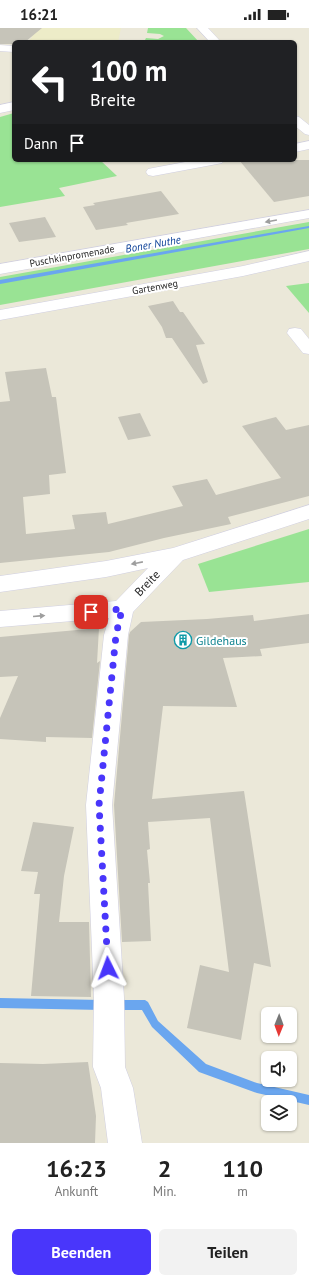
<!DOCTYPE html>
<html lang="de">
<style>
body{margin:0;font-family:"PT Sans",sans-serif;background:#f2f2f2;color:#222;height:100vh;display:flex;flex-direction:column;font-size:15px;white-space:nowrap}
*{box-sizing:border-box;margin:0}
p{font-size:13px;color:#767676}
.icon{flex:none;width:22px;height:22px;fill:none;stroke:currentColor;stroke-width:2;stroke-linecap:round;stroke-linejoin:round}
.map{position:relative;height:1115px;overflow:hidden}
.side{display:flex;flex-direction:column;background:#fff;flex:1}
.side>*{flex:none}
.guide{position:absolute;left:12px;top:12px;width:285px;height:122px;border-radius:6px;box-shadow:0 1px 3px #0004;background:#202124;color:#fff;overflow:hidden}
.needle{width:26px;rotate:181deg}
.buttons{position:absolute;left:261px;top:979px;display:grid;gap:8px}
.buttons a{display:grid;place-items:center;width:36px;height:36px;border-radius:6px;background:#fff;box-shadow:0 1px 3px #0004;font-size:20px}
.pin{position:absolute;display:grid;place-items:center;width:34px;height:34px;color:#fff;margin:-17px;border-radius:8px;box-shadow:0 2px 6px #0006}
.me{position:absolute;width:44px;margin:-22px;rotate:357deg;stroke-linejoin:round;filter:drop-shadow(0 0 3px #0008)}
.turn{display:flex;align-items:center;gap:14px;height:84px;padding:0 12px;font-size:18px}
.turn .icon{width:52px;height:52px;stroke-width:2.5}
.turn b{display:block;font-size:28px;line-height:34px}
.then{display:flex;align-items:center;height:38px;padding:0 12px;background:#0003;gap:8px;font-size:15px}
.eta{display:flex;justify-content:space-evenly;align-items:center;height:68px;text-align:center}
.eta b{font-size:24px;font-weight:700;line-height:28px}
.cta{display:flex;gap:8px;margin-top:auto;padding:8px 12px}
.cta a{flex:1;height:46px;border-radius:6px;background:#4936fb;color:#fff;font-size:16px;font-weight:700;line-height:46px;text-align:center}
.cta a+a{background:#f2f2f2;color:#222}
.status{display:flex;justify-content:space-between;align-items:center;height:28px;padding:0 20px;background:#fff;direction:ltr}
.status svg{height:11px;fill:currentColor}
.map>svg:first-child{display:block}
</style>
<div class="status"><b>16:21</b><svg viewBox="0 0 49 12"><path d="M0 12V9h3v3zM5 12V6h3v6zM10 12V3h3v9zM15 12V0h3v12zM26 1h20v11H26zM47 4h2v5h-2z"/></svg></div>
<div class="map">
<svg width="309" height="1115" viewBox="0 0 309 1115">
<rect width="100%" height="100%" fill="#ebe8d9"/>
<!-- education -->
<polygon fill="#edecc8" points="34,0 121,0 118,14 28,14 32,9"/>
<!-- green -->
<g fill="#99e394">
<polygon points="148,0 186,0 199,14 144,14 146,10 158,11 164,8 160,6 147,5"/>
<polygon points="14,85 14,132 100,132 117,148 59,160 65,168 0,179 0,89"/>
<polygon points="309,194 309,221 0,277 0,249"/>
<polygon points="309,255 309,285 286,258"/>
<polygon points="309,501 309,554 209,564 198,536"/>
</g>
<g fill="none" stroke-linecap="round" stroke-linejoin="round">
<!-- stream -->
<g fill="#6aa6ef" fill-rule="evenodd">
<polygon points="309,198 309,200 0,256 0,252"/>
<polygon points="0,970 102,972 105,974 107,977 105,980 102,982 0,980"/>
<polygon points="116,972 145,972 148,974 158,993 206,1036 257,1055 309,1067 309,1077 257,1065 199,1044 152,999 142,982 116,982 113,980 111,977 113,974"/>
</g>
</g>
<!-- building -->
<g fill="#c6c4b9">
<polygon points="0,0 42,0 25,14 14,14 14,16 0,16"/>
<polygon points="239,132 309,132 309,168 274,174"/>
<polygon points="161,163 179,186 126,195 128,197 96,202 83,179 95,177 93,175"/>
<polygon points="45,189 56,209 19,214 9,195"/>
<polygon points="173,273 180,284 183,284 205,316 196,317 208,354 203,356 172,310 166,310 162,299 148,278"/>
<polygon points="46,340 52,369 56,369 66,445 49,447 50,466 23,469 26,506 75,501 72,487 106,484 108,496 183,478 172,458 207,451 216,467 281,450 242,398 276,389 286,402 309,397 309,468 228,489 231,496 164,510 109,524 0,535 0,374 10,373 5,344"/>
<polygon points="140,385 151,408 128,412 118,389"/>
<polygon points="309,586 309,615 260,621 262,628 223,630 237,679 163,678 152,771 244,763 271,939 254,935 241,1012 187,1000 200,937 229,944 210,790 148,794 150,821 147,822 150,855 148,855 151,913 122,914 114,777 129,607 130,604 141,594 207,591 253,587 254,593"/>
<polygon points="99,600 97,635 100,633 92,710 46,709 46,714 0,711 0,690 18,648 0,649 0,609"/>
<polygon points="33,794 74,799 64,848 59,894 89,894 91,969 31,968 40,866 34,866 38,844 21,843"/>
<polygon points="88,1034 96,1088 95,1115 0,1115 0,1035 43,1036"/>
</g>
<g fill="none" stroke-linecap="round" stroke-linejoin="round">
<defs>
<g id="minor">
<polygon points="197,0 208,0 221,14 210,14"/>
<polygon points="0,17 14,18 14,24 0,23"/>
<polygon points="14,74 14,82 0,85 0,77"/>
<polygon points="295,88 299,89 309,97 309,107 305,106 295,98"/>
<polygon points="309,113 309,121 295,124 295,116"/>
<polygon points="196,132 224,132 222,135 217,136 153,148 148,147 146,144 148,141 153,140"/>
<polygon points="309,182 309,190 0,246 0,236"/>
<polygon points="309,223 309,233 243,248 0,292 0,282 243,238"/>
<polygon points="295,300 301,301 309,311 309,326 303,325 287,305 289,301"/>
<polygon points="309,477 309,491 183,532 133,584 128,607 112,777 124,970 125,1039 133,1060 142,1115 108,1115 101,1060 93,1039 94,970 86,777 104,607 109,590 0,599 0,583 116,573 148,540 106,549 0,564 0,548 106,533 173,520"/>
</g>
</defs>
<!-- minor casing -->
<use href="#minor" stroke="#d0cfe1" stroke-width="1"/>
<!-- minor -->
<use href="#minor" fill="#fff" fill-rule="evenodd"/>
</g>
<!-- one-way arrows -->
<defs><path id="oneway-solid" d="M-6-.8H1V-3.2L6.5 0L1 3.2V.8H-6Z"/></defs>
<g fill="#9e9e9e">
<use href="#oneway-solid" transform="translate(271 193) rotate(170)"/>
<use href="#oneway-solid" transform="translate(137 535) rotate(169)"/>
<use href="#oneway-solid" transform="translate(39 588) rotate(-5)"/>
</g>
<g fill="none" stroke-linecap="round" stroke-linejoin="round">
<!-- route -->
<polyline stroke="#4936fb" stroke-width="7" stroke-dasharray="0 12.6" points="91,584 122,581 116,607 99,777 108,940"/>
</g>
<!-- icons -->
<defs>
<symbol id="building-ring" viewBox="-11 -11 22 22"><circle r="9.5" fill="#fff" stroke="#0f9aa8" stroke-width="1.5"/><path d="M-4-6H4V6H1V3H-1V6H-4ZM-2.5-4.3h1.7v1.8h-1.7ZM.8-4.3h1.7v1.8H.8ZM-2.5-1h1.7V.8h-1.7ZM.8-1h1.7V.8H.8Z" fill="#0f9aa8"/></symbol>
</defs>
<g fill-rule="evenodd">
<use href="#building-ring" x="173" y="602" width="20" height="20"/>
</g>
<g text-anchor="middle" dominant-baseline="central" stroke-width="4" stroke-linejoin="round" paint-order="stroke">
<!-- far-street labels -->
<g font-size="10" fill="#282828" stroke="#fff">
<text transform="translate(72 228) rotate(-10)">Puschkinpromenade</text>
<text transform="translate(155 259) rotate(-10)">Gartenweg</text>
</g>
<!-- far-water labels -->
<g font-size="11" font-style="italic" fill="#0c4098" stroke="#fff">
<text transform="translate(153 216) rotate(-10)">Boner Nuthe</text>
</g>
<!-- street labels -->
<g font-size="12" fill="#282828" stroke="#fff">
<text transform="translate(147 555) rotate(-46)">Breite</text>
</g>
<!-- culture labels -->
<g font-size="12" fill="#0d838f" stroke="#fff" text-anchor="start">
<text x="196" y="612">Gildehaus</text>
</g>
</g>
</svg>
<div class="buttons">
<a><svg class="needle" viewBox="-14 -14 28 28"><path d="M0-13l5 13h-10z" fill="#e53935"/><path d="M0 13l5-13h-10z" fill="#767676"/></svg></a>
<a><svg class="icon" aria-label="sound" viewBox="0 0 24 24"><path d="M4 9h4l5-4v14l-5-4H4zM17 9q2 3 0 6"/></svg></a>
<a><svg class="icon" aria-label="layers" viewBox="0 0 24 24"><path d="M12 4l9 5-9 5-9-5zM3 14l9 5 9-5"/></svg></a>
</div>
<div class="pin" style="left:91px;top:584px;background:#d93025"><svg class="icon" aria-label="arrive" viewBox="0 0 24 24"><path d="M6 21V4h12l-3 4 3 4H6"/></svg></div>
<svg class="me" style="left:108px;top:940px" viewBox="-20 -20 40 40"><path d="M0-17L14 15 0 8-14 15z" fill="#4936fb" stroke="#fff" stroke-width="4"/></svg>
<div class="guide">
<div class="turn"><svg class="icon" aria-label="left" viewBox="0 0 24 24"><path d="M17 20v-9H6M10 6l-5 5 5 5"/></svg><div><b>100 m</b>Breite</div></div>
<div class="then">Dann<svg class="icon" aria-label="arrive" viewBox="0 0 24 24"><path d="M6 21V4h12l-3 4 3 4H6"/></svg></div>
</div>
</div>
<section class="side">
<div class="eta">
<div><b>16:23</b><p>Ankunft</p></div>
<div><b>2</b><p>Min.</p></div>
<div><b>110</b><p>m</p></div>
</div>
<div class="cta"><a>Beenden</a><a>Teilen</a></div>
</section>
